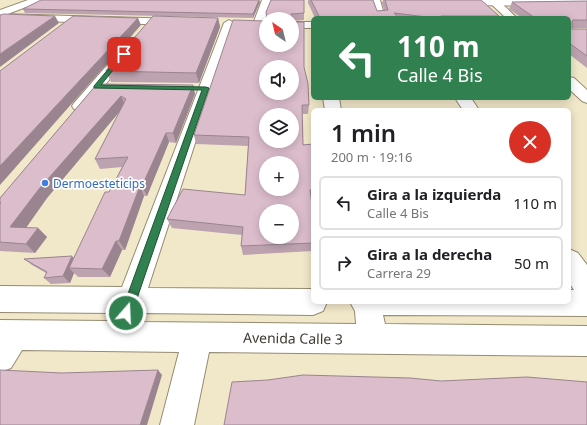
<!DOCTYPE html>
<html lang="es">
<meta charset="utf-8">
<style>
body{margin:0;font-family:"Noto Sans",sans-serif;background:#f2f2f2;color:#202124;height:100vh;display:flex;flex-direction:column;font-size:15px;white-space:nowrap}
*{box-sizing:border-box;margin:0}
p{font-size:13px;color:#757577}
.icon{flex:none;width:22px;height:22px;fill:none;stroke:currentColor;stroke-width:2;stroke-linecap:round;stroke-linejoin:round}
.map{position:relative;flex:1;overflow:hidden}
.sheet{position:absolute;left:311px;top:108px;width:260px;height:196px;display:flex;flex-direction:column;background:#fff;border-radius:6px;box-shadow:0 2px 10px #0003}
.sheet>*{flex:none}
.top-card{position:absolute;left:311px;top:16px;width:260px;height:84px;border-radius:6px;box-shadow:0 2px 10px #0003;background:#318050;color:#fff;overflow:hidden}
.needle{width:26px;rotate:325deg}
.controls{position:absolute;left:259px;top:12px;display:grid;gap:8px}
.controls a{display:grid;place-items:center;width:40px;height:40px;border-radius:50%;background:#fff;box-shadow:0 2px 10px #0003;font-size:20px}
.pin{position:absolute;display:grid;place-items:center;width:34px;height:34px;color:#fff;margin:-17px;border-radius:8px;box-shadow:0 2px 6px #0006}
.me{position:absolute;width:44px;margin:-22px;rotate:19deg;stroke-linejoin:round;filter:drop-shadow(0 0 3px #0008)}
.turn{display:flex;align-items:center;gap:14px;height:84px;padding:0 20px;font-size:18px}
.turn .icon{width:52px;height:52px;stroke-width:2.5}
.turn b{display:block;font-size:28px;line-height:34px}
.round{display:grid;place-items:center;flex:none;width:42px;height:42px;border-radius:21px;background:#f2f2f2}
.overview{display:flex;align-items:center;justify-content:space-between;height:68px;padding:0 20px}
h1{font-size:24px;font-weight:600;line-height:30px}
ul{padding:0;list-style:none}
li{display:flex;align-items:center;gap:12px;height:54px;margin:0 8px 6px;padding:0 12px;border:2px solid #e0e0e0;border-radius:6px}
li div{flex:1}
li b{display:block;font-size:15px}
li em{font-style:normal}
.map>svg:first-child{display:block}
</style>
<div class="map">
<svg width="587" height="425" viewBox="0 0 587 425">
<rect width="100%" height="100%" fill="#f1e7c9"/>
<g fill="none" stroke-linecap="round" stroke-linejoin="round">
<defs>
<g id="minor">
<polygon points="262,0 272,0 263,24 258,27 253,24"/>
<polygon points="370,0 380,0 385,18 375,18"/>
<polygon points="452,0 587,0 587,6 455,5 450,2"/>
<polygon points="0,14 179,19 184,22 179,25 0,20"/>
<polygon points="229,20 234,23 148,288 313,289 313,302 327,302 323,311 313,315 140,313 137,322 356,324 355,311 350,302 569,302 569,290 574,290 569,282 569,249 578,253 587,265 587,316 383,315 385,324 587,326 587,356 209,352 194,425 160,425 179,352 22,350 11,368 0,372 0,320 109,321 112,313 0,312 0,286 122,287 224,23"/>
<rect x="292" y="22" width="21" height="6"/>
<polygon points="126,47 130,48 132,51 86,109 80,111 74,109 72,106 74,103 122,48"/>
<polygon points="323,98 339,98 341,110 325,110"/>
<polygon points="455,98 471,98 479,110 463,110"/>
</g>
<g id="major">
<polygon points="487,0 498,0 517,18 506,18"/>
<polygon points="569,77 574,78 587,90 587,103 582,101 569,89"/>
</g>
<polygon id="highway" points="28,0 41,0 39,2 0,17 0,10"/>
</defs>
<!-- minor casing -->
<use href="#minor" stroke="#958b70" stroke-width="2"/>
<!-- major casing -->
<use href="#major" stroke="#958b70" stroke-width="2"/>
<!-- highway casing -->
<use href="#highway" stroke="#958b70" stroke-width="2"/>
<!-- minor -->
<use href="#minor" fill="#fff" fill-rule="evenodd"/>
<!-- major -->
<use href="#major" fill="#fff" fill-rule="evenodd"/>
<!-- highway -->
<use href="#highway" fill="#fff" fill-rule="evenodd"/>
</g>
<!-- wall -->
<g fill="#bda3af">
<polygon points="304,0 304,20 292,21 292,19 266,19 266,12"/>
<polygon points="308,0 373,0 377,11 384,10 382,3 383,0 481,0 499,16 498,18 315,18 308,3"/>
<polygon points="587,1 587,28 572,28 572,29 587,29 587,68 569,54 569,18 522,18 509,9 512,2"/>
<polygon points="260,2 253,18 25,13 23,9"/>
<polygon points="218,18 220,27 199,83 111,82 106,71"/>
<polygon points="266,21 304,67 309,105 308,114 302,114 303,145 313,144 313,199 311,199 313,212 313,251 243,255 241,246 242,235 172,228 167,219 245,195 248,146 196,144 194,135"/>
<polygon points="97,84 193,85 195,94 176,143 169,142 147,196 144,196 125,250 122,250 110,277 78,277 74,273 70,283 51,284 44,278 46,273 32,265 24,259 74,258 122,167 100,169 95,159 121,110 47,198 26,228 38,228 47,237 35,253 0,251 0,198"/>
</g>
<!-- shaded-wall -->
<g fill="#9a848f">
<polygon points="259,0 260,2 253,18 253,14"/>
<polygon points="55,16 59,23 0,67 0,54"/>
<polygon points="138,18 141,25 0,185 0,166"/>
<polygon points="218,18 220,27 199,83 196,73"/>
<polygon points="193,85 195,94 176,143 173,133"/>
<polygon points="121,96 125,105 47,198 20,236 10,227 39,189"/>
<polygon points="166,133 169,142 147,196 142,186"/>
<polygon points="140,186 144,196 125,250 119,241"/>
<polygon points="38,228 47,237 35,253 26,244"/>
<polygon points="116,241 122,250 110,277 102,269"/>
<polygon points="72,256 78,263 69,268 74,273 70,283 63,276"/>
<polygon points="158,370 162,375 147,425 140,425"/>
</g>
<!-- building -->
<g fill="#dcbdcc" stroke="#9a848f" fill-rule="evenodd">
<polygon points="41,0 259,0 253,14 23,9"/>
<polygon points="271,0 304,0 304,13 291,14 291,19 267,19 266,12"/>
<polygon points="311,0 373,0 377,11 388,10 385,0 481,0 499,16 441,16 441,18 435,18 394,13 399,18 320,18"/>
<polygon points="587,1 587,20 573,20 572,22 572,29 587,29 587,56 569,43 569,18 535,18 512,2"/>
<polygon points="4,14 55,16 0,54 0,15"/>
<polygon points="73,16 138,18 0,166 0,71"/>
<polygon points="153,16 218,18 196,73 106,71"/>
<path d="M233 20 266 21V45H292V22H304V67L308 84 309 105H302L303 145 313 144V189L310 190 313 212V243L241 246 243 227 167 219 183 189 245 195 249 137 194 135ZM266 67H292V93H266ZM266 115H292V141H266ZM266 163H292V189H266ZM266 211H292V237H266Z"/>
<polygon points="97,84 193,85 173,133 166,133 142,186 140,186 119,241 116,241 102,269 69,268 105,192 109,192 128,157 95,159 126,99 121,96 39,189 10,227 38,228 26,244 0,242 0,203 1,203 0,203 0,198"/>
<polygon points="72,256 63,276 44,278 47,272 24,259"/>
<polygon points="0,370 62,373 158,370 140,425 0,425"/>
<polygon points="303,375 410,378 441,381 527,377 587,382 587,425 224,425 232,382 268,380"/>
</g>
<!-- route -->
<polygon fill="#318050" stroke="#205334" points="122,53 126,54 101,85 206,87 209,88 132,313 130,317 126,318 122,317 121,313 202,90 94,88 94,86"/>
<!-- markers -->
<circle fill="#3f7fe0" stroke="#fff" stroke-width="1.5" cx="45" cy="183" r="4"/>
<g text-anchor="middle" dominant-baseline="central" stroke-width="3.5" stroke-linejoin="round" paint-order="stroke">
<!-- shop labels -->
<g font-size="12" fill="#366cbe" stroke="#fff" text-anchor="start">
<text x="53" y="183">Dermoesteticips</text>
</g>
<!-- near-street labels -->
<g font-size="14" fill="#3d392e" stroke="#fff">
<text transform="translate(293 338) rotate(1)">Avenida Calle 3</text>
</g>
</g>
</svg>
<div class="controls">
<a><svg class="needle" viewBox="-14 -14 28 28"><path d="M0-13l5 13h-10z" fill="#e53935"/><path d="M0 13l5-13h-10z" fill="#757577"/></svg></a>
<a><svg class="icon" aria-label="sound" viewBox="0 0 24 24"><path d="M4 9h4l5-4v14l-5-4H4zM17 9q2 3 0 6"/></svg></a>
<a><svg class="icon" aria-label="layers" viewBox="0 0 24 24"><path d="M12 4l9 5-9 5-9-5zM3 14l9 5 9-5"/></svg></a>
<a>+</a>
<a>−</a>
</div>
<div class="pin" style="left:124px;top:54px;background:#d93025"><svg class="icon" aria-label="arrive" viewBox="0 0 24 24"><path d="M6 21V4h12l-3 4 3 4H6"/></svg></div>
<svg class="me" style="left:126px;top:313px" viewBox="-20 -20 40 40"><circle r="17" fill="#318050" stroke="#fff" stroke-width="3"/><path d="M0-11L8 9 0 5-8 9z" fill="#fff"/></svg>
<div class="top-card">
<div class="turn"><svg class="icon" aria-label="left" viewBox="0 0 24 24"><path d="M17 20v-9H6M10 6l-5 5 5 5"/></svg><div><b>110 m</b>Calle 4 Bis</div></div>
</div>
<section class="sheet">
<div class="overview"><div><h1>1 min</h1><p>200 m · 19:16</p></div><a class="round" style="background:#d93025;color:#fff"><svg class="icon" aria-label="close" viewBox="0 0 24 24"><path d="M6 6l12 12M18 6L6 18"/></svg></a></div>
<ul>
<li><svg class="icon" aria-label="left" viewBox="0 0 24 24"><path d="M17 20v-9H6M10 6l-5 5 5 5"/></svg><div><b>Gira a la izquierda</b><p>Calle 4 Bis</p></div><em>110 m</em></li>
<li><svg class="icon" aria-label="right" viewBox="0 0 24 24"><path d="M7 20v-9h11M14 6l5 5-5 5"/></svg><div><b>Gira a la derecha</b><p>Carrera 29</p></div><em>50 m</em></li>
</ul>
</section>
</div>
